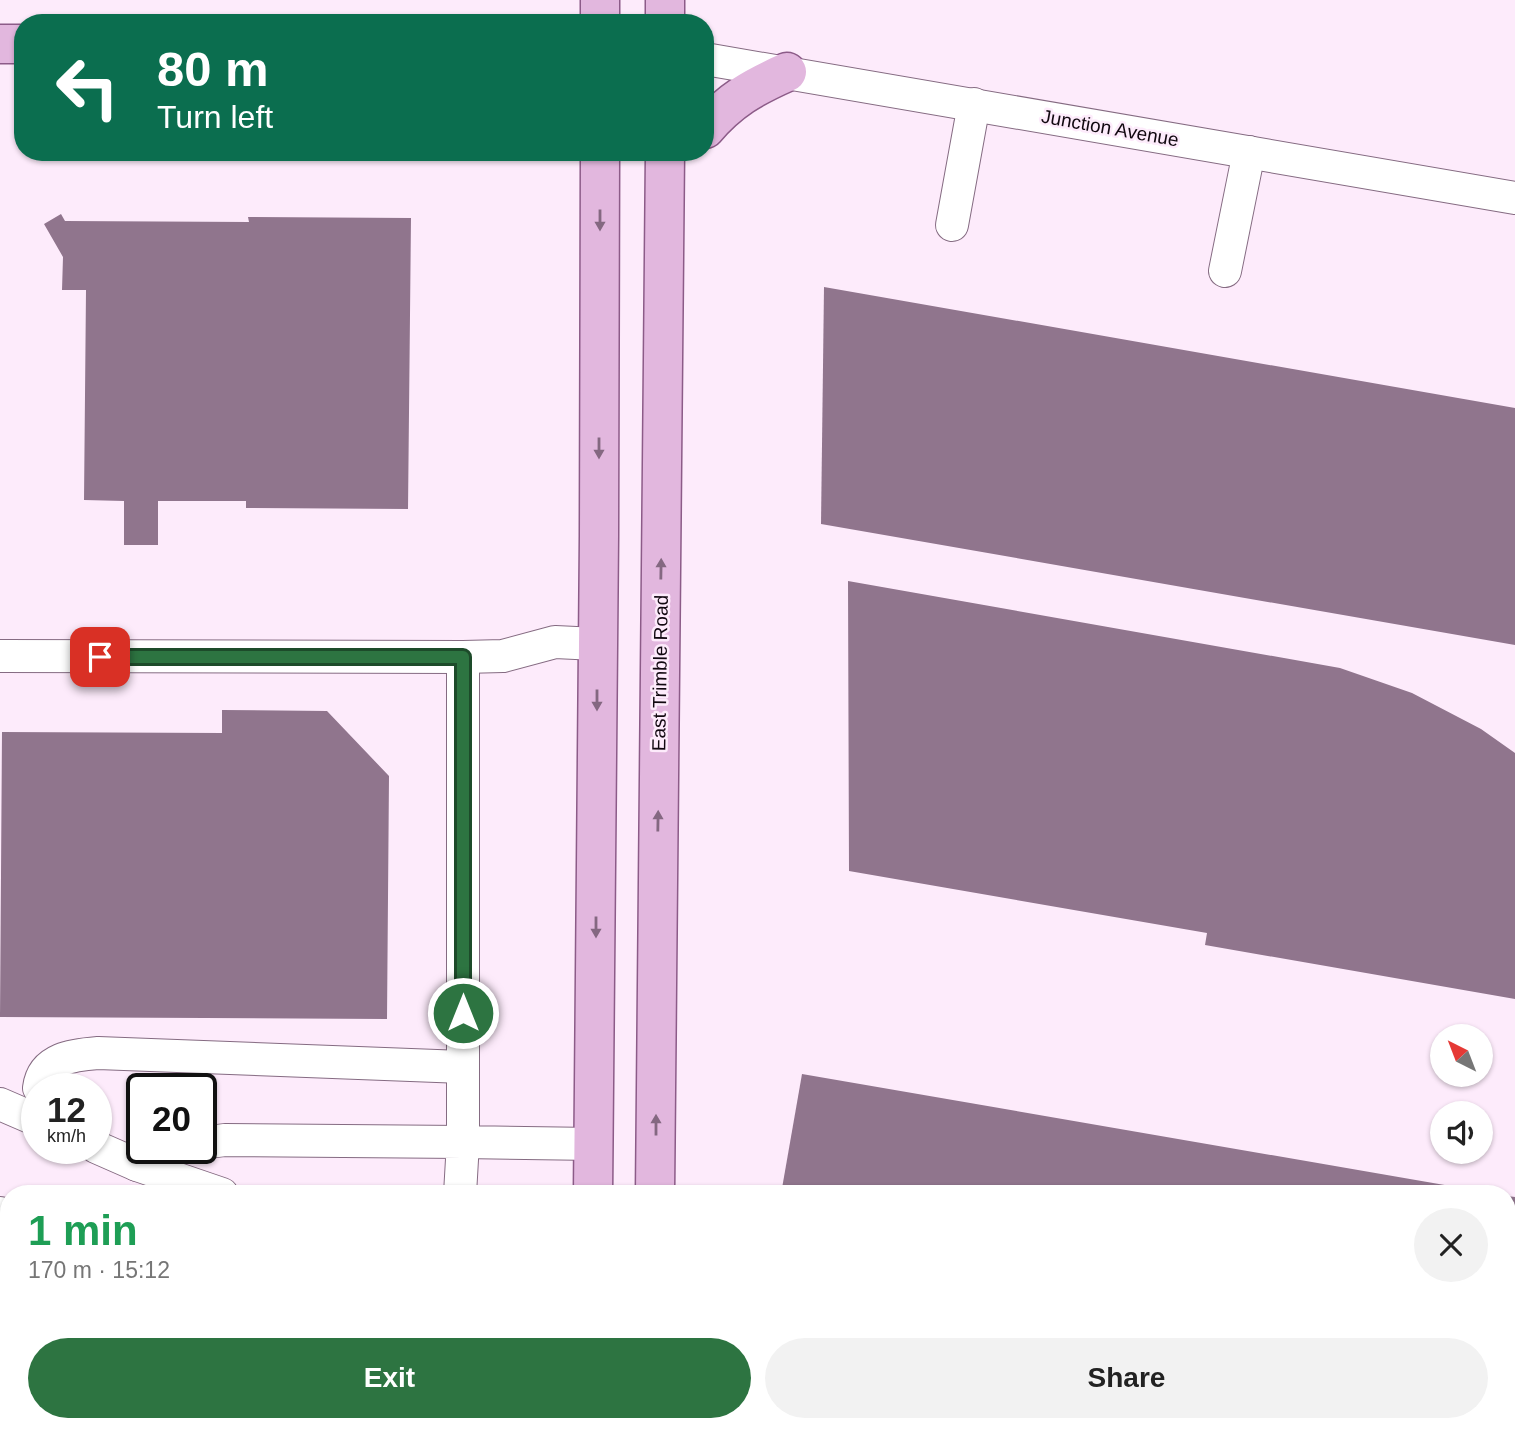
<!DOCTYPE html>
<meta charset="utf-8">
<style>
body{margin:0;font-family:Helvetica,sans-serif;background:#f2f2f2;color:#222;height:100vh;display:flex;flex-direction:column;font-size:26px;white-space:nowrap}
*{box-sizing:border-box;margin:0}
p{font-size:23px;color:#767676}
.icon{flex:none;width:38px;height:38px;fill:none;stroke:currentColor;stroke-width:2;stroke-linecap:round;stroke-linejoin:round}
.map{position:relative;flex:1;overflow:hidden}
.drawer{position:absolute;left:0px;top:1185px;width:1516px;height:247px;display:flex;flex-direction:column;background:#fff;border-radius:28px 28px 0 0;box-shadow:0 2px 5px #0004}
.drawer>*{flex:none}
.guide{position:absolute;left:14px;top:14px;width:700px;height:147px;border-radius:28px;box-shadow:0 2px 5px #0004;background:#0b6e4f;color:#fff;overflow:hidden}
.needle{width:46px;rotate:318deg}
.tools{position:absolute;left:1430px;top:1024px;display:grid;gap:14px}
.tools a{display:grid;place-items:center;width:63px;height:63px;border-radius:50%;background:#fff;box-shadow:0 2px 5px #0004;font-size:35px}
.speed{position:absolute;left:21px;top:1073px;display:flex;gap:14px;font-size:35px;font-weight:700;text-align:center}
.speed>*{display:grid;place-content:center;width:91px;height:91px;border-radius:50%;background:#fff;box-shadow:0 2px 5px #0004;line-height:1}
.speed small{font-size:18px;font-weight:400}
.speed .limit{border:4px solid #111;border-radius:10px;background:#fff;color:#111}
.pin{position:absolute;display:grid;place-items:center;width:60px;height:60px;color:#fff;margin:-30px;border-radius:14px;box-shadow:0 4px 10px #0006}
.me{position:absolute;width:77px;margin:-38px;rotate:0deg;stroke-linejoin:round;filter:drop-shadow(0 0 5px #0008)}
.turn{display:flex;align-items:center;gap:24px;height:147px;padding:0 28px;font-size:32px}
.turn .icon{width:91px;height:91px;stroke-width:2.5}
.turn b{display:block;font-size:49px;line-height:60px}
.round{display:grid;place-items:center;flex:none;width:74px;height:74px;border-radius:37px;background:#f2f2f2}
.head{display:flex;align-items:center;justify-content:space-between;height:119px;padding:0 28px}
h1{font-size:42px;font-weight:800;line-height:52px;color:#1e9e55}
.primary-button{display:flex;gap:14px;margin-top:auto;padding:14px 28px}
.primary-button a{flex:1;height:80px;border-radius:42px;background:#2d7441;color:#fff;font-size:28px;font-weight:800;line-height:80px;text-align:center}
.primary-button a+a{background:#f2f2f2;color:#222}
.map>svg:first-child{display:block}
</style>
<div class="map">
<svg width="1515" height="1430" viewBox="0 0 1515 1430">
<rect width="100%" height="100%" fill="#fdebfb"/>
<!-- building -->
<g fill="#90758d">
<polygon points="61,214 65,221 249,222 248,217 411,218 408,509 246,508 246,501 158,501 158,545 124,545 124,501 84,500 86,290 62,290 63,257 44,224"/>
<polygon points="824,287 1515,408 1515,645 821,524"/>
<polygon points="848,581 1340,668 1412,693 1481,729 1515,753 1515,999 1205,945 1207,933 849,871"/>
<polygon points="222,710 327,711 389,776 387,1019 0,1017 2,732 222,733"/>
<polygon points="802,1074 1485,1192 1485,1194 781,1194"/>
<polygon points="1507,1196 1515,1197 1515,1366 1507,1373"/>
<polygon points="0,1352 9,1355 9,1423 79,1423 100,1430 0,1430"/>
<polygon points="109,1423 216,1423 237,1429 107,1430"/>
<polygon points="1281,1423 1300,1423 1298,1430 1279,1430"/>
<polygon points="1306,1423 1450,1423 1441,1430 1339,1430"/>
</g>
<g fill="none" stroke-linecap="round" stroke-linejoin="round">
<defs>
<g id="minor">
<polyline points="705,59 1515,198"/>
<polyline points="952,225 974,104"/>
<polyline points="1225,271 1249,152"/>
<polyline points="0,656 463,657 503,656 555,642 597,644"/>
<polyline points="463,657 463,1142 594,1144"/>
<path d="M39 1088C43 1058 73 1055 98 1053L463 1067"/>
<polyline points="0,1104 37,1120"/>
<polyline points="201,1143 225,1140 463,1142 460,1194"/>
<polyline points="96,1147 137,1165 222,1194"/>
<polyline points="137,1165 168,1148"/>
<polyline points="0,1213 9,1216"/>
<polyline points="467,1430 469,1423"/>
</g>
<g id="major">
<polyline points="600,23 600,0"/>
<polyline points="665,23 665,0"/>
<polyline points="0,44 23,44"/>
<path d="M705 129C730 100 753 87 787 72"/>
<polyline points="593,1194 599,536 600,152"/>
<polyline points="655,1194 665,152"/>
<polyline points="656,1423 656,1430"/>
<polyline points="588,1430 588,1423"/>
</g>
</defs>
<!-- minor casing -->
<use href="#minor" stroke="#856b82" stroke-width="34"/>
<!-- major casing -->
<use href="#major" stroke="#8c5b88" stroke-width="41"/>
<!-- minor -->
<use href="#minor" stroke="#fff" stroke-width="32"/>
<!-- major -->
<use href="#major" stroke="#e2b7de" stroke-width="38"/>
</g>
<!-- one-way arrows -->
<defs><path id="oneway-solid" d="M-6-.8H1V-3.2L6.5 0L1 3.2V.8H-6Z" transform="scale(1.75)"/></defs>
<g fill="#846881">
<use href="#oneway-solid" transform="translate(600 220) rotate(90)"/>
<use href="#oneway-solid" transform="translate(599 448) rotate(90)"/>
<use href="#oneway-solid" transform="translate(661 569) rotate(-89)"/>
<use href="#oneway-solid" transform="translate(597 700) rotate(90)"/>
<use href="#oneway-solid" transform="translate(658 821) rotate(-89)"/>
<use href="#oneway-solid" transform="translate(596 927) rotate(90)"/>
<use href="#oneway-solid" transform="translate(656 1125) rotate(-90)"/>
</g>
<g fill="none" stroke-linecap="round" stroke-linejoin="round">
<defs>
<polyline id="route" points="100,657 463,657 463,1013"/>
</defs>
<!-- route casing -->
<use href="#route" stroke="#1d4b2a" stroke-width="18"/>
<!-- route -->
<use href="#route" stroke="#2d7441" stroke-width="12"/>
</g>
<g text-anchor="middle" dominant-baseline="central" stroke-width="5" stroke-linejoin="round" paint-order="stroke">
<!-- street labels -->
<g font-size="19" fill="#110810" stroke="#fdebfb">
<text transform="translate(1110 128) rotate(10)">Junction Avenue</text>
<text transform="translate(660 673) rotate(-89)">East Trimble Road</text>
</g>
</g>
</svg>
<div class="tools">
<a><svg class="needle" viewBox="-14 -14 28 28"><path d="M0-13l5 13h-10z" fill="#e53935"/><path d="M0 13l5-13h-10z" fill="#767676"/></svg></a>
<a><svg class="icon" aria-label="sound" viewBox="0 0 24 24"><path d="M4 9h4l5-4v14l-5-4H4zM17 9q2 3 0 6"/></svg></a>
</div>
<div class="speed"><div>12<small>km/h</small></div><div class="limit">20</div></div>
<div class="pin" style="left:100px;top:657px;background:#d93025"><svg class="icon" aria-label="arrive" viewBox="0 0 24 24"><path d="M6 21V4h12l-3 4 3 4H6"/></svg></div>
<svg class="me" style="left:463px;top:1013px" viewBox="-20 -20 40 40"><circle r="17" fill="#2d7441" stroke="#fff" stroke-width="3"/><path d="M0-11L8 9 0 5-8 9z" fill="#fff"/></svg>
<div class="guide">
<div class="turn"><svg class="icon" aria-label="left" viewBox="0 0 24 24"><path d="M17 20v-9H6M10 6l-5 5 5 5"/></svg><div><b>80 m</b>Turn left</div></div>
</div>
<section class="drawer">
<div class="head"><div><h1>1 min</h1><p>170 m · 15:12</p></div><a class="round"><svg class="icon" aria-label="close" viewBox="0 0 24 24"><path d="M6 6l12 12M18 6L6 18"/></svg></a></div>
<div class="primary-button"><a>Exit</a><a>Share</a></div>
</section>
</div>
